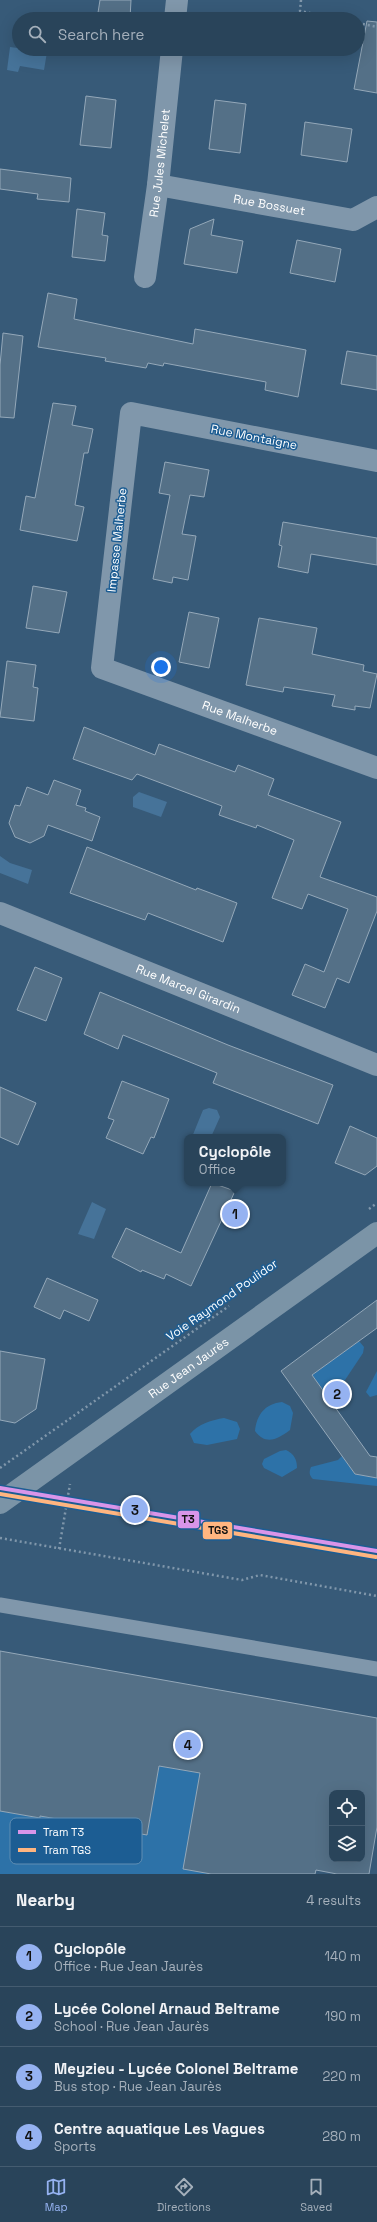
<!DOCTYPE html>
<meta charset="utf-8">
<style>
body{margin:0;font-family:"Space Grotesk",sans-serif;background:#354e63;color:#f1f3f6}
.controls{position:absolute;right:12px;bottom:12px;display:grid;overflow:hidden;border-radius:8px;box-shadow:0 4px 16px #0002}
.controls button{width:36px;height:36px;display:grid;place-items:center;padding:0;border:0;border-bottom:1px solid #455c70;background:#29445a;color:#f1f3f6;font:20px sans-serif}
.you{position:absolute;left:161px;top:667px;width:14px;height:14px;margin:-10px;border:3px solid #fff;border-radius:50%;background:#1a73e8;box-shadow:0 0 0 6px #1a73e833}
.badge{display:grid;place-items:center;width:26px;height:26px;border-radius:50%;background:#95b2f1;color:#111;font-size:13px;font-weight:700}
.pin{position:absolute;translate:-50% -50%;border:2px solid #fff;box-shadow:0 1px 4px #0006}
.popup{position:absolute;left:184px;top:1134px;width:102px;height:52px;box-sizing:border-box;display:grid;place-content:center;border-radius:8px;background:#29445a;filter:drop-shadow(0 1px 3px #0005);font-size:13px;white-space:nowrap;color:#a5b0bb}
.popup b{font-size:15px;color:#f1f3f6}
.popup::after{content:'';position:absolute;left:50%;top:100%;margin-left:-8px;border:8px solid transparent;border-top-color:#29445a}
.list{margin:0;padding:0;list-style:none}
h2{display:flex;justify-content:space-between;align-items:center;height:52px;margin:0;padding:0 16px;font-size:17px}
h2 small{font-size:13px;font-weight:400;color:#a5b0bb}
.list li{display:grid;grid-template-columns:26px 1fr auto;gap:12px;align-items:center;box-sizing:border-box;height:60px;padding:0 16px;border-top:1px solid #455c70}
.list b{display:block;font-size:15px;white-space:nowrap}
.list p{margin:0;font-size:13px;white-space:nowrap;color:#a5b0bb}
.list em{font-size:13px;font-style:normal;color:#a5b0bb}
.icon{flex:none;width:22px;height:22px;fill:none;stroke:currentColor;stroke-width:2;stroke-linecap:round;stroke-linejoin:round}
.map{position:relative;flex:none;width:377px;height:1874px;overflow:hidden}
.search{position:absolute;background:#29445a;box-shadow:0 4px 16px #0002;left:12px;right:12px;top:12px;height:44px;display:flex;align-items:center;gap:10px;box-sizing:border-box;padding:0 14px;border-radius:22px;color:#a5b0bb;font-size:15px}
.sheet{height:292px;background:#29445a}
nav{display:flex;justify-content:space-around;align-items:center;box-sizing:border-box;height:56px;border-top:1px solid #455c70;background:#29445a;font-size:11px;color:#a5b0bb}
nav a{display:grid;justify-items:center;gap:2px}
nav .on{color:#95b2f1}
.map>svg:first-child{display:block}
.green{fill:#2d72a8}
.water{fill:#467399}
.building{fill:#547087;stroke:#94a8b9;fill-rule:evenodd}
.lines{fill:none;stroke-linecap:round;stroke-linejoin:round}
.path{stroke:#8097ab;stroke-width:2.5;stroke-dasharray:2 3;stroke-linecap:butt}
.lane{stroke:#8097ab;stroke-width:15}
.street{stroke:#8097ab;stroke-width:22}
.secondary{stroke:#7b94a7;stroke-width:22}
.tram-1-casing{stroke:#1c5d93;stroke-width:7}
.tram-2-casing{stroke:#1c5d93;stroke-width:7}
.tram-1{stroke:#d995e9;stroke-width:4}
.tram-2{stroke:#ffb580;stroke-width:4}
.labels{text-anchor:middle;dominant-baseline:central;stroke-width:3;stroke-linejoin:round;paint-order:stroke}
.street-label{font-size:12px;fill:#fff;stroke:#1c5d93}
.key{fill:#1c5d93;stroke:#608eb3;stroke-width:1}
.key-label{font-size:11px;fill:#fff}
.line-badge{stroke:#1c5d93;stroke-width:1.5}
.pale-badge-label{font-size:11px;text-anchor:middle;font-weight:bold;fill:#111}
</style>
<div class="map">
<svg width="377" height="1874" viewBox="0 0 377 1874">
<rect width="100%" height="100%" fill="#375a78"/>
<path class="green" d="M359,1341L364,1347L363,1353L343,1383L326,1394L312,1375Z
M377,1371V1395L370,1397L366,1392Z
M282,1402L290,1406L293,1413L290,1430C278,1439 266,1446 255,1431C257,1414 265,1404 282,1402Z
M224,1418L237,1422L240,1429L237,1439L207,1445L194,1443L190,1434C198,1424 212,1420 224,1418Z
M286,1450C294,1454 297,1459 297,1468L282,1477L264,1468L262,1464L264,1459L280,1451Z
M342,1456L355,1474L377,1478V1486L313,1479C309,1475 309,1472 311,1467L338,1460Z
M159,1766L200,1773L211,1874H0V1811L40,1818L41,1816L147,1835Z"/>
<path class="water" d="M10,47L47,52L44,70L20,66L18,72L7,70Z
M139,792L167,802L161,817L133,807V797Z
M0,856L10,863L32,870L28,884L0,873Z
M209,1108L217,1110L220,1117L211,1137H192L203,1110Z
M92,1202L106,1209L94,1239L78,1234Z"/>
<path class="building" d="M100,0H131L130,19H97Z
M367,21L377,22V93L354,89Z
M86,96L116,100L111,148L80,145Z
M215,100L246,104L240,153L209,149Z
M305,122L352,129L347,162L301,155Z
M0,169L71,178L69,202L37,199L38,194L0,189Z
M77,209L105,213L102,235L108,236L105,261L72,257Z
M214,219L211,235L243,241L237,273L184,264L190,229Z
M297,240L341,249L335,282L290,273Z
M48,293L77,299L74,319L193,344L195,329L306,350L298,397L265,390L266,382L164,363L163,366L148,363L146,368L105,361L106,358L38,347Z
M3,333L23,336L14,418L0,417V365Z
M347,351L377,356V390L341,384Z
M53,403L76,406L72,425L93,429L88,453H84L75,505L84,507L77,541L20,530L26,496L35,498Z
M165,462L209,470L204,497L190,495L182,534L196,536L188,580L173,577L172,583L153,579L170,495L159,493Z
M283,522L377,538V565L311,554L308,573L278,567L282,546L279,545Z
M33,586L67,592L59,633L26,628Z
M189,612L219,618L209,668L179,662Z
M259,618L317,628L312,654L364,665L363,671L377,674L370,708L355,706V710L332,706L335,695L284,687L283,692L246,685Z
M7,661L36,665L33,687L38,688L34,721L0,717Z
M84,727L155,755L159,744L235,772L238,765L274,779L268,795L341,822L320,877L377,897V911L349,983L337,978L325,1008L292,995L305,964L324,972L348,909L308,894L302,909L272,898L294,840L257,825L256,828L219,815L222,806L137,774L132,780L73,759Z
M54,780L81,790L76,805L86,808L85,811L100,817L92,841L48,825L44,836L30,843L15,837L9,823L15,805L20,806L27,787L48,795Z
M87,847L196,890L197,888L237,903L223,942L148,913L145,920L70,893Z
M35,967L62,978L46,1021L17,1010Z
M100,992L228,1045L333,1085L318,1124L213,1083L217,1073L123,1035L118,1049L84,1034Z
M122,1081L169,1099L154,1138L151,1137L143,1154L106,1138L114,1120L108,1118Z
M0,1087L36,1103L18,1145L0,1137Z
M350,1126L377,1138V1166L365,1175L335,1163Z
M212,1183L235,1191L191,1286L166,1274L164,1279L142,1270L141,1272L112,1257L126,1228L181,1253Z
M47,1278L98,1300L89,1321L64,1310L60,1319L34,1307Z
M377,1300V1328L312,1375L370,1456L377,1457V1478L355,1474L281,1371Z
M0,1351L45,1359L36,1409L15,1423L0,1420Z
M0,1651L377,1718V1827L369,1874H337L316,1870L315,1874H211L183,1869L200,1773L159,1766L147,1835L40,1816V1818L0,1811ZM332,1793H362V1859H332Z"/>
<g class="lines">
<path class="path" d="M301,0L300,11L339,19
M358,23L377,27
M369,1209L377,1203
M0,1468L229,1306
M0,1538L242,1580L260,1575L377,1596
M59,1549L70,1484"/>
<path class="lane" d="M0,1605L377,1669"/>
<g class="street">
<path d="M175,19L177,0"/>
<path id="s1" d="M158,185L353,220L377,207"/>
<path id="s2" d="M145,277L158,185L172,49"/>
<path id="s3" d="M377,461L131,413L102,668L377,768"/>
<path id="s4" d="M0,913L377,1065"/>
</g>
<path class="secondary" id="s5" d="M0,1503L377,1233"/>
<g class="tram-1-casing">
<path id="tram-1" d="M0,1488L377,1551"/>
</g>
<g class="tram-2-casing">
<path id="tram-2" d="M0,1494L376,1557"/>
</g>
<use href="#tram-1" class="tram-1"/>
<use href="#tram-2" class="tram-2"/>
</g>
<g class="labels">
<g class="street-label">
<text stroke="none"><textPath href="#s2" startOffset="115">Rue Jules Michelet</textPath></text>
<text stroke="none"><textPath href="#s1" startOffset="113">Rue Bossuet</textPath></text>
<text transform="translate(254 437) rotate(11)">Rue Montaigne</text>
<text transform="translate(117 540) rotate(-84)">Impasse Malherbe</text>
<text stroke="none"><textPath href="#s3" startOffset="654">Rue Malherbe</textPath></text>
<text stroke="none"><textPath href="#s4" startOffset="203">Rue Marcel Girardin</textPath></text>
<text transform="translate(222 1300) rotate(-35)">Voie Raymond Poulidor</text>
<text stroke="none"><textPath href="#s5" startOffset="232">Rue Jean Jaurès</textPath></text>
</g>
</g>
<rect x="10" y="1818" width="132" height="46" rx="6" class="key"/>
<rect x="18" y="1830" width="18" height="4" fill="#d995e9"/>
<rect x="18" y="1848" width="18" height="4" fill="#ffb580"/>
<g class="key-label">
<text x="43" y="1836">Tram T3</text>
<text x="43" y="1854">Tram TGS</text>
</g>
<g class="line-badge">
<rect x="177" y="1510" width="23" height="19" rx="4" fill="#d995e9"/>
<rect x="202" y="1521" width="31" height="19" rx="4" fill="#ffb580"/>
</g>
<g class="pale-badge-label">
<text x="188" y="1523">T3</text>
<text x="218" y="1534">TGS</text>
</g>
</svg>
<div class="controls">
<button><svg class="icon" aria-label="locate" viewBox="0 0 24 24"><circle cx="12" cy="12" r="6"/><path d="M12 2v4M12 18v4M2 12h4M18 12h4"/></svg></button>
<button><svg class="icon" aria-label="layers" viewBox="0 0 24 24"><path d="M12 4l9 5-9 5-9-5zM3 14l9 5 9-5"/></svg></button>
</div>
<div class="you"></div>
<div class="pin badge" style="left:235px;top:1214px">1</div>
<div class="popup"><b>Cyclopôle</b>Office</div>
<div class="pin badge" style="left:337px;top:1394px">2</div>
<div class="pin badge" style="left:135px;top:1510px">3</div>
<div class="pin badge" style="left:188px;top:1745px">4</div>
<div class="search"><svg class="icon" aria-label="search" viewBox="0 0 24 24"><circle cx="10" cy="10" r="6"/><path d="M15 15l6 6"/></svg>Search here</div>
</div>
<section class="sheet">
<h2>Nearby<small>4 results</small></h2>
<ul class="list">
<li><span class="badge">1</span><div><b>Cyclopôle</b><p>Office · Rue Jean Jaurès</p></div><em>140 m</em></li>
<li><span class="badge">2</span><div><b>Lycée Colonel Arnaud Beltrame</b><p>School · Rue Jean Jaurès</p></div><em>190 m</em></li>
<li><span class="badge">3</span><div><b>Meyzieu - Lycée Colonel Beltrame</b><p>Bus stop · Rue Jean Jaurès</p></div><em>220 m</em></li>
<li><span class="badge">4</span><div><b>Centre aquatique Les Vagues</b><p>Sports</p></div><em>280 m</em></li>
</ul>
</section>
<nav>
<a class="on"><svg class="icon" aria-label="map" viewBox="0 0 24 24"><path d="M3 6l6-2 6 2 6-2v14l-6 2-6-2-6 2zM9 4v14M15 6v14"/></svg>Map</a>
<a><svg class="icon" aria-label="directions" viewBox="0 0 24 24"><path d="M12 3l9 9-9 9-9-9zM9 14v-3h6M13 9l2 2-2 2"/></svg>Directions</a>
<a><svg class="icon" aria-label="saved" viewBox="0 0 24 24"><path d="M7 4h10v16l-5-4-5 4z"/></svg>Saved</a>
</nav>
